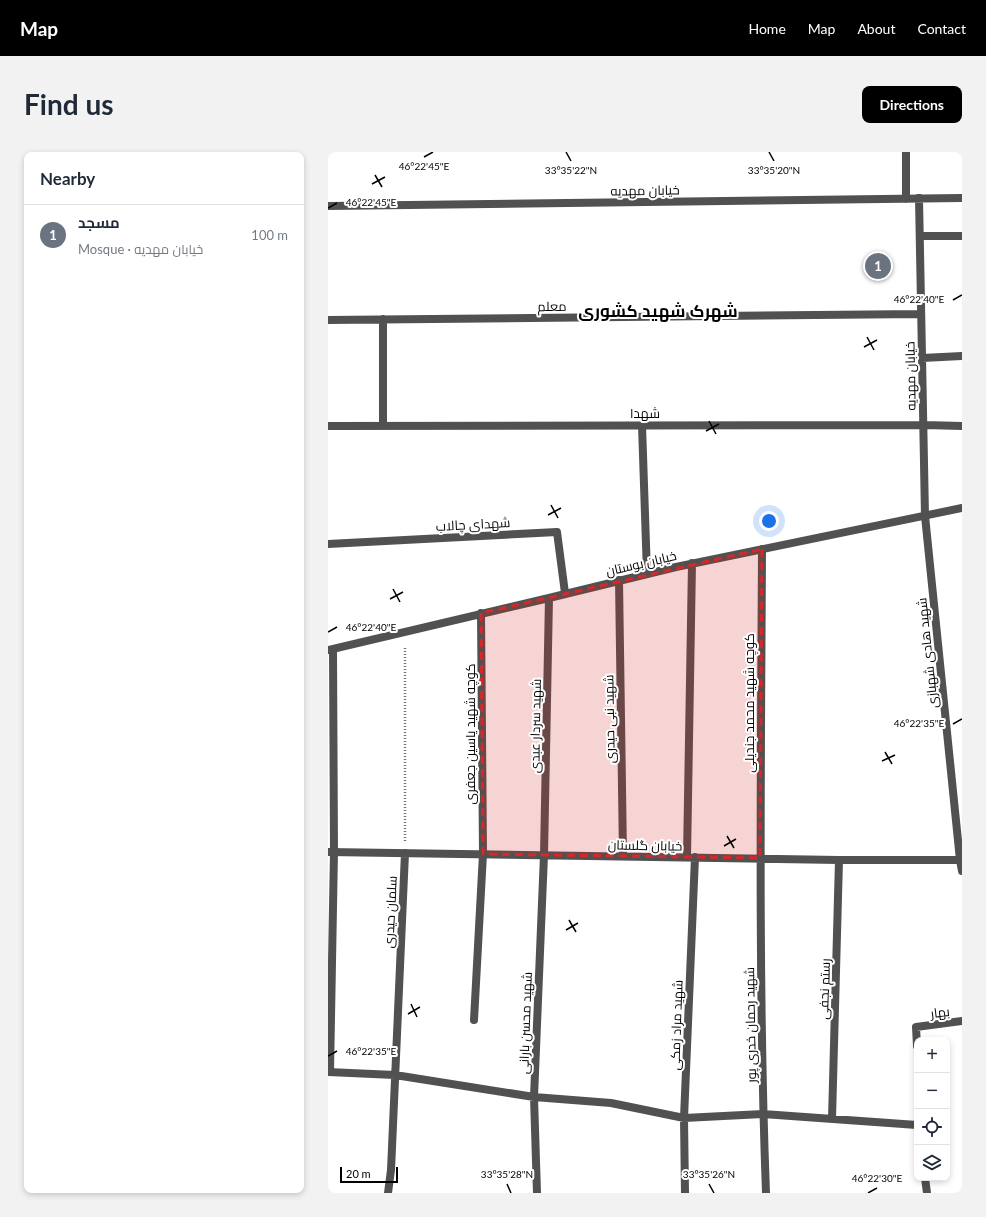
<!DOCTYPE html>
<meta charset="utf-8">
<style>
body{margin:0;font-family:Lato,Cairo,sans-serif;background:#f2f2f3;color:#1f2937}
.controls{position:absolute;right:12px;bottom:12px;display:grid;overflow:hidden;border-radius:8px;box-shadow:0 2px 6px #0003}
.controls button{width:36px;height:36px;display:grid;place-items:center;padding:0;border:0;border-bottom:1px solid #e0e1e3;background:#fff;color:#1f2937;font:20px sans-serif}
.scale{position:absolute;left:12px;bottom:10px;width:58px;box-sizing:border-box;padding-left:4px;border:2px solid #000;border-top:0;font-size:11px;line-height:14px;white-space:nowrap;color:#000;-webkit-text-stroke:3px #fff;paint-order:stroke}
.you{position:absolute;left:441px;top:369px;width:14px;height:14px;margin:-10px;border:3px solid #fff;border-radius:50%;background:#1a73e8;box-shadow:0 0 0 6px #1a73e833}
.badge{display:grid;place-items:center;width:26px;height:26px;border-radius:50%;background:#000;color:#fff;font-size:13px;font-weight:700}
.pin{position:absolute;translate:-50% -50%;border:2px solid #fff;box-shadow:0 1px 4px #0006}
.list{margin:0;padding:0;list-style:none}
h2{display:flex;justify-content:space-between;align-items:center;height:52px;margin:0;padding:0 16px;font-size:17px}
h2 small{font-size:13px;font-weight:400;color:#747a83}
.list li{display:grid;grid-template-columns:26px 1fr auto;gap:12px;align-items:center;box-sizing:border-box;height:60px;padding:0 16px;border-top:1px solid #e0e1e3}
.list b{display:block;font-size:15px;white-space:nowrap}
.list p{margin:0;font-size:13px;white-space:nowrap;color:#747a83}
.list em{font-size:13px;font-style:normal;color:#747a83}
.icon{flex:none;width:22px;height:22px;fill:none;stroke:currentColor;stroke-width:2;stroke-linecap:round;stroke-linejoin:round}
.map{position:relative;flex:none;width:634px;height:1041px;overflow:hidden;border-radius:8px}
header{display:flex;align-items:center;gap:24px;box-sizing:border-box;height:56px;padding:0 20px;background:#000;color:#fff}
header strong{font-size:19px}
nav{display:flex;gap:22px;margin-inline-start:auto;font-size:14px}
.intro{display:flex;align-items:center;justify-content:space-between;box-sizing:border-box;height:96px;padding:0 24px}
h1{margin:0;font-size:28px}
.button{padding:10px 18px;border-radius:8px;background:#000;color:#fff;font-size:14px;font-weight:700}
main{display:flex;gap:24px;padding:0 24px}
aside{flex:1;background:#fff;border-radius:8px;box-shadow:0 2px 6px #0003}
.map>svg:first-child{display:block}
.lines{fill:none;stroke-linecap:round;stroke-linejoin:round}
.path{stroke:#737373;stroke-width:2.5;stroke-dasharray:1 2;stroke-linecap:butt}
.lane{stroke:#515151;stroke-width:8}
.street{stroke:#515151;stroke-width:8}
.marked{fill:#d62828;fill-opacity:0.2;stroke:#d62828;stroke-width:3;stroke-dasharray:8 5;stroke-linejoin:round}
.ticks{fill:none;stroke:#000;stroke-width:1.5}
.labels{text-anchor:middle;dominant-baseline:central;stroke-width:4;stroke-linejoin:round;paint-order:stroke}
.street-label{font-size:13px;fill:#000;stroke:#fff}
.district-label{font-size:17px;font-weight:bold;fill:#000;stroke:#fff}
.ticks-label{font-size:10px;text-anchor:middle;fill:#000;stroke:#fff;stroke-width:4;stroke-linejoin:round;paint-order:stroke}
</style>
<header>
<strong>Map</strong>
<nav><a>Home</a><a>Map</a><a>About</a><a>Contact</a></nav>
</header>
<div class="intro"><h1>Find us</h1><a class="button">Directions</a></div>
<main>
<aside>
<h2>Nearby<small></small></h2>
<ul class="list">
<li><span class="badge" style="background:#6b7280">1</span><div><b>مسجد</b><p>Mosque · خیابان مهدیه</p></div><em>100 m</em></li>
</ul>
</aside>
<div class="map">
<svg width="634" height="1041" viewBox="0 0 634 1041">
<rect width="100%" height="100%" fill="#fff"/>
<g class="lines">
<path class="path" d="M77,689V494"/>
<path class="lane" d="M146,868L155,702
M2,920L6,700"/>
<path class="street" d="M591,46L597,364L632,708L634,719
M578,47V0
M0,54L634,46
M592,84H634
M55,167V274
M0,168L593,162
M594,206L634,204
M314,273L319,422
M0,274L596,273L634,274
M0,392L229,380L237,441
M434,397C433,612 430,826 438,1041
M291,428L295,704
M153,461L155,702
M5,497L6,700
M0,498L221,446L348,415L634,356
M0,700L511,708H634
M359,705L364,411
M589,894L588,875L634,869
M0,920L67,923L206,945L283,951L356,966L435,962L589,973
M504,967L511,708
M597,1026L599,1041
M60,1041L63,1018L77,701
M209,1041L206,945L216,703L221,446
M357,1041L356,966L367,705"/>
</g>
<path class="marked" d="M434,397L432,706L155,702L153,461Z"/>
<path class="ticks" d="M238,0L243,9M441,0L446,9M96,5L105,0M47,23L54,35M44,32L57,25M0,56L9,51M625,148L634,143M539,185L546,198M536,195L549,188M381,269L388,282M378,279L391,272M223,353L230,366M220,363L233,356M65,437L72,450M62,447L75,440M0,480L9,475M625,572L634,567M557,600L564,612M554,609L567,603M399,684L406,696M396,694L408,687M241,768L248,780M238,778L250,771M83,852L89,865M80,862L92,855M0,904L9,899M179,1032L183,1041M381,1032L386,1041M540,1041L549,1036"/>
<g class="labels">
<g class="street-label">
<text transform="translate(317 38) rotate(-1)">خیابان مهدیه</text>
<text transform="translate(224 154) rotate(-1)">معلم</text>
<text transform="translate(582 224) rotate(-91)">خیابان مهدیه</text>
<text x="317" y="261">شهدا</text>
<text transform="translate(145 372) rotate(-3)">شهدای چالاب</text>
<text transform="translate(313 411) rotate(-13)">خیابان بوستان</text>
<text transform="translate(599 501) rotate(-96)">شهید هادی شهبازی</text>
<text transform="translate(421 551) rotate(-90)">کوچه شهید محمد جندیلی</text>
<text transform="translate(281 567) rotate(-91)">شهید نبی حیدری</text>
<text transform="translate(207 574) rotate(-89)">شهید سردار عبدی</text>
<text transform="translate(142 582) rotate(-90)">کوچه شهید یاسین جعفری</text>
<text transform="translate(317 693) rotate(1)">خیابان گلستان</text>
<text transform="translate(62 760) rotate(-87)">سلمان حیدری</text>
<text transform="translate(496 837) rotate(-88)">رستم نجفی</text>
<text transform="translate(612 860) rotate(-7)">بهار</text>
<text transform="translate(197 871) rotate(-88)">شهید محسن بارانی</text>
<text transform="translate(348 873) rotate(-88)">شهید مراد زمکی</text>
<text transform="translate(422 873) rotate(-91)">شهید رحمان خدری پور</text>
</g>
<g class="district-label">
<text x="330" y="158">شهرک شهید کشوری</text>
</g>
</g>
<g class="ticks-label">
<text x="96" y="18">46°22'45"E</text>
<text x="243" y="22">33°35'22"N</text>
<text x="446" y="22">33°35'20"N</text>
<text x="43" y="54">46°22'45"E</text>
<text x="591" y="151">46°22'40"E</text>
<text x="43" y="479">46°22'40"E</text>
<text x="591" y="575">46°22'35"E</text>
<text x="43" y="903">46°22'35"E</text>
<text x="179" y="1026">33°35'28"N</text>
<text x="381" y="1026">33°35'26"N</text>
<text x="549" y="1030">46°22'30"E</text>
</g>
</svg>
<div class="controls">
<button>+</button>
<button>−</button>
<button><svg class="icon" aria-label="locate" viewBox="0 0 24 24"><circle cx="12" cy="12" r="6"/><path d="M12 2v4M12 18v4M2 12h4M18 12h4"/></svg></button>
<button><svg class="icon" aria-label="layers" viewBox="0 0 24 24"><path d="M12 4l9 5-9 5-9-5zM3 14l9 5 9-5"/></svg></button>
</div>
<div class="scale">20 m</div>
<div class="you"></div>
<div class="pin badge" style="left:550px;top:114px;background:#6b7280">1</div>
</div>
</main>
